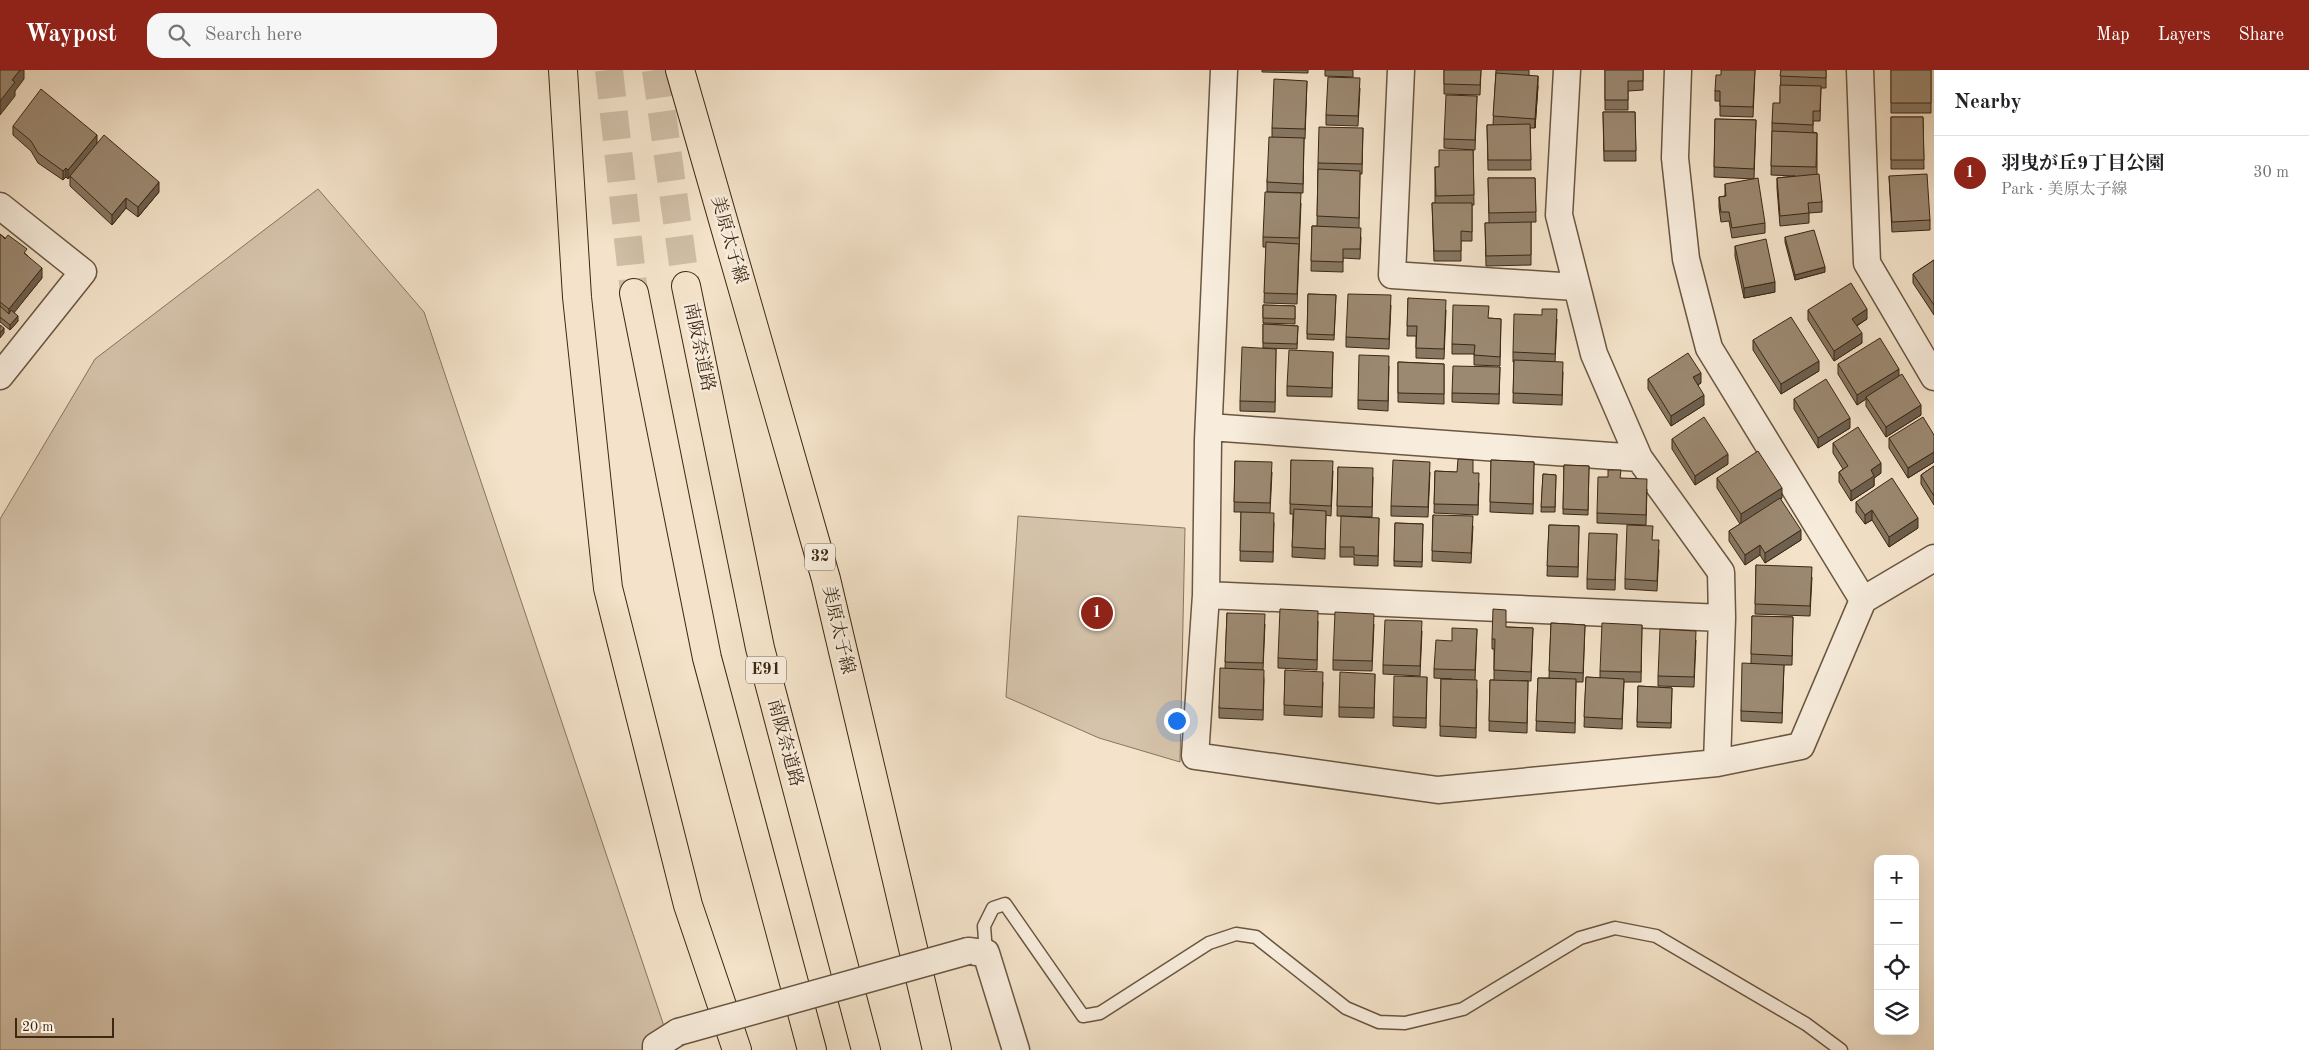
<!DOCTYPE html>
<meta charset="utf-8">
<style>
body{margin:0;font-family:"Old Standard TT","Noto Serif JP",serif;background:#f6f6f6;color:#202124}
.controls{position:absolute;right:15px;bottom:15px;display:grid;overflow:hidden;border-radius:10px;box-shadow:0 5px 20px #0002}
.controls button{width:45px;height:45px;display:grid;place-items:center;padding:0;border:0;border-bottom:1px solid #e0e0e0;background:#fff;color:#202124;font:25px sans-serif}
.scale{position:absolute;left:15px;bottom:12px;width:99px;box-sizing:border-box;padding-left:5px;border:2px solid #3c2713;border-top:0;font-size:14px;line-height:18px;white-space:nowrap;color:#3c2713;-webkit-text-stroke:4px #f8eddd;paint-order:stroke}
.you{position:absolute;left:1176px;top:650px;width:18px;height:18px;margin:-12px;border:4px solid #fff;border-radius:50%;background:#1a73e8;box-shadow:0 0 0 8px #1a73e833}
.badge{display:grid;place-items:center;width:32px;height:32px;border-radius:50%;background:#8f2418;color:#fff;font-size:16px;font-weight:700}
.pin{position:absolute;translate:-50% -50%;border:2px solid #fff;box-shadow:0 1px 5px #0006}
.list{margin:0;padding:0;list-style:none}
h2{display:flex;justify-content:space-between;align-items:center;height:65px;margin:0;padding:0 20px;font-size:21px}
h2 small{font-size:16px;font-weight:400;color:#757577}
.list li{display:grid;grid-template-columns:32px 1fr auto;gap:15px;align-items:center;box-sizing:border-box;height:75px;padding:0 20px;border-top:1px solid #e0e0e0}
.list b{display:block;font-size:19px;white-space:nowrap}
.list p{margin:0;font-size:16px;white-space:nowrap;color:#757577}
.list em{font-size:16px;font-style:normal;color:#757577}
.icon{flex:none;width:28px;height:28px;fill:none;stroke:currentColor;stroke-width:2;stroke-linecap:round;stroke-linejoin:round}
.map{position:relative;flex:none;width:1934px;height:980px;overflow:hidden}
header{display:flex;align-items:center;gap:30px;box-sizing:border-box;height:70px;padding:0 25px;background:#8f2418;color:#fff}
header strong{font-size:24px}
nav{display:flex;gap:28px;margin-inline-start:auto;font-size:18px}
.search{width:350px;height:45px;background:#f6f6f6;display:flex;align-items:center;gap:12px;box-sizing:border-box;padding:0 18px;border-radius:15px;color:#757577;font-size:19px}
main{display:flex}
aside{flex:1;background:#fff}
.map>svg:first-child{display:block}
.green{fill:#d5c3ab;stroke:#88755f}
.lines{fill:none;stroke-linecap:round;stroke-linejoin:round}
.highway-tunnel{stroke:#cfbda5;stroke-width:28;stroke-dasharray:28 14;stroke-linecap:butt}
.lane-casing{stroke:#6a5641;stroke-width:15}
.street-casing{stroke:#6a5641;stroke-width:29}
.primary-casing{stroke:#3c2713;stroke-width:30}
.highway-casing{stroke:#3c2713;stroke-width:30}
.lane{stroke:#f8eddd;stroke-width:12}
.street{stroke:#f8eddd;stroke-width:26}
.primary{stroke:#f4e3ca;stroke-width:28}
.highway{stroke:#f4e3ca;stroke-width:28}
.street-bridge-casing{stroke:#6a5641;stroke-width:29;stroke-linecap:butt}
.street-bridge{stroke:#f8eddd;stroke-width:26}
.wall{fill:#867662;stroke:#3c2713}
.shaded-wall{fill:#6d6050;stroke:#3c2713}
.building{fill:#9c8972;stroke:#3c2713}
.labels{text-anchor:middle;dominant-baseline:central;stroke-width:5;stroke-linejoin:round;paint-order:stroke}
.shield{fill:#f8eddd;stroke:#746250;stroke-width:1}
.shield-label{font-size:16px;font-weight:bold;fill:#3c2713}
.street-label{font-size:18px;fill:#3c2713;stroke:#f8eddd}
</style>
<header>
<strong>Waypost</strong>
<div class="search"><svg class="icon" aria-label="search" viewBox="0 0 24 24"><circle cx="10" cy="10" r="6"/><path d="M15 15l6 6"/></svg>Search here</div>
<nav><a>Map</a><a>Layers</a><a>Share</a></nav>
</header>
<main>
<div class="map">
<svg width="1934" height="980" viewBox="0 0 1934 980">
<rect width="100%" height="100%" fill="#f4e3ca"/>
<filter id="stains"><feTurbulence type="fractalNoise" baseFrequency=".004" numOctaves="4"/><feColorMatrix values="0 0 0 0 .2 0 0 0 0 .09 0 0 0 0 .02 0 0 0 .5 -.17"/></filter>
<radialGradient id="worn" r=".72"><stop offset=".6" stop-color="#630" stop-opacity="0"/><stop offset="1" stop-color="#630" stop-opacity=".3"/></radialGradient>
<path class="green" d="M318,119L424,242L672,980H0V449L95,289Z
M1018,446L1185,458L1180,692L1099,668L1006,627Z"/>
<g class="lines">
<path class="highway-tunnel" d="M609,0L634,223
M656,0L686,216"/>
<g class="lane-casing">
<path id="lane" d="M986,883L984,856L993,838L1005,834L1083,946L1100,943L1209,873L1236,864L1256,867L1346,938L1379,952L1405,953L1463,939L1580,868L1615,858L1656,866L1806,954L1841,980"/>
</g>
<g class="street-casing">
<path id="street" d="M1224,0L1208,370L1206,525L1195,686L1438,720L1717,693L1801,676L1863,530L1934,488
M1401,0L1392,205L1576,217
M1567,0L1559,145L1594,284L1639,388L1721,502L1722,548L1717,693
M1678,0L1675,88L1686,189L1709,278L1863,530
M1860,0L1867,193L1934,307
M0,136L83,202L0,306
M1209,357L1639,388
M1206,525L1722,548
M968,881L986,883L1016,980
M656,980V976L678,962"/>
</g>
<g class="primary-casing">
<path id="primary" d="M563,0L577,227L608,518L688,835L737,980
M680,0L826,509L937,980"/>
</g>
<g class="highway-casing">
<path id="highway" d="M686,216L760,578L866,980
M634,223L707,588L812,980"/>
</g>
<use href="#lane" class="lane"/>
<use href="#street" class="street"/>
<use href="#primary" class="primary"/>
<use href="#highway" class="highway"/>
<g class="street-bridge-casing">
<path id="street-bridge" d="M678,962L968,881"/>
</g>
<use href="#street-bridge" class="street-bridge"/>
</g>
<path class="wall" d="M1262,0H1308V3L1262,2Z
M1325,0H1353V7L1325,6Z
M1444,0H1481L1480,25L1444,24Z
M1496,0H1529V6L1538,16L1535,58H1530L1531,100H1488L1487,55H1493Z
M1605,0H1643V20L1628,21V40H1605Z
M1755,0L1753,47L1720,46V31H1715V21L1721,5Z
M1781,0H1826V18H1821L1820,51H1813V62L1817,63V104L1822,132V142L1809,143V153L1780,156L1777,118V108L1795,106L1771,105L1772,63V53L1780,33Z
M1891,0H1931V43H1891Z
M1307,11L1305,69H1304L1303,123L1267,122V112L1272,67V58Z
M1360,18L1358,56L1326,55V45Z
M1477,26L1475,80L1444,78V69Z
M1603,42H1635L1636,91H1604Z
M1891,47H1923L1924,99H1891Z
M1715,49L1756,50L1754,109L1714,107Z
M13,56L97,74L159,122L138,147L126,138L112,155L70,116V107L68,109L66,107L63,110L38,93L31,81L13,65Z
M1363,58L1362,104H1360L1359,158L1361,168L1360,189L1343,188V202L1311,201L1312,156H1317L1318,93Z
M1473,80L1474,135H1472V171H1461V191H1434L1432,133H1435V97H1439Z
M1889,106L1930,150V160L1892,162Z
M1488,108H1535L1536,152H1531V195L1486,196L1485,153H1489Z
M1725,114L1765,153V163L1732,168L1729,151L1721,152L1719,137V127L1725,126Z
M1301,133L1297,234L1264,233L1266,177H1263V167Z
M0,164L27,185L42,208L14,242L18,251L10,260L0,252Z
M1785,167L1825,202L1795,210L1785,172Z
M1735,176L1775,222L1744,228L1735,186Z
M1934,190V245L1913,213V204Z
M1308,224L1336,225L1334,270L1307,269Z
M1408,228L1446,240L1444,289L1416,288V266H1407Z
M1263,235L1295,236V254L1263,253Z
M1391,235L1389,279L1346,277V267Z
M1808,240L1867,249L1857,256L1862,273L1834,291L1808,250Z
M1488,248L1501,249L1500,296L1474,295V284H1452V274Z
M1557,249L1555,292L1563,302L1562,335L1513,333L1514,292H1513V282Z
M1263,254L1298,256L1297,279L1263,278Z
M1753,270L1819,301L1781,324L1753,280Z
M1276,279L1275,342L1240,341V331Z
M1333,282L1332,327L1287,326V316Z
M1398,292L1444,294V334L1398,332Z
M1838,294L1899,306L1921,345L1886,367L1866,336V329L1857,335L1838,304Z
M1389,296L1388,341L1358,339V330Z
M1500,297L1499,334L1452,332V323Z
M1648,309L1701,313L1698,315L1704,335L1671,356L1648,319Z
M1794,329L1850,358L1818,378L1794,339Z
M1934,365V392L1908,408L1889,378V368Z
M1672,369L1728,394L1695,415L1672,379Z
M1833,373L1881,403L1874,408V416L1851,431L1839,412V402L1843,399L1833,383Z
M1291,390L1333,401L1331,446L1326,445L1325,489L1292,487L1293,444H1290Z
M1491,390L1534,392L1533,444L1490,442Z
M1235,391L1272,402L1270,443L1274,453L1273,492L1240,491L1241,442H1234Z
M1564,395L1589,396L1588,445L1563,444Z
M1934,396V435L1921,414V405Z
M1338,397L1373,407L1372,447L1337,446Z
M1435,401L1473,403L1479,413L1478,445L1434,443Z
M1430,402L1428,447L1391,446V436Z
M1543,404L1556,405L1555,442H1541Z
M1621,408L1647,419L1646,455L1597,453V443Z
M1717,408L1782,428H1780L1801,470L1765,493L1760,485L1745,495L1729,471V461L1740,454L1717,418Z
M1856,432L1918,458L1889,477L1872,450L1865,454L1856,442Z
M1433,445L1473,456L1471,493L1432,491Z
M1379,448L1378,496L1354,495V487H1340V477Z
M1395,453L1423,454L1422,497L1394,496Z
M1549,455L1579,456L1578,507L1547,506Z
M1617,464L1615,520L1587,519V509Z
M1653,470L1659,480L1657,521L1625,519V509Z
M1756,495L1812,507L1810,546L1755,544Z
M1227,543L1265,554L1263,600L1264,610L1263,650L1219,648V638L1225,599Z
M1752,546L1793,547L1792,595H1784L1782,653L1741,651V641L1751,593Z
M1318,551L1317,600L1278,598V588Z
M1551,553L1585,555L1583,612H1576L1575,663L1536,661L1538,608H1549Z
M1374,554L1372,601L1333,600V590Z
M1642,555L1641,612H1624L1622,659L1584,657L1586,607L1600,608V601Z
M1506,557L1533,558L1531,611H1519H1528L1527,663L1489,661L1490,610H1494V579H1492V569Z
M1477,559L1475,610L1477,620L1476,668L1440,666L1441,609H1452L1434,608V599L1452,571Z
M1422,561L1420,606L1383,604V595Z
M1696,570L1694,617L1658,616V606Z
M1285,600L1323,612L1322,647L1284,645Z
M1375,604L1374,648L1339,647V637Z
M1427,607L1426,658L1393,656V647Z
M1638,616L1672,618L1671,658L1637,657Z"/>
<path class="shaded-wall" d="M20,0H24V9L15,21V26L0,45V31L12,10Z
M1538,6V16L1535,58V49Z
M97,65V75L68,109V100Z
M66,98V107L63,110V101Z
M159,112V122L138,147V137Z
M126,128V138L112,155V145Z
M1825,197V202L1795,210V205Z
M42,198V208L9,249V239Z
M1775,212V222L1744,228V218Z
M1867,239V249L1852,258V249Z
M18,246V251L10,260V255Z
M4,258V263L0,268V263Z
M1862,263V273L1834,291V281Z
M1819,291V301L1781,324V314Z
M1899,299V309L1866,327V329L1857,335V325Z
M1701,303V313L1693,317V307Z
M1704,325V335L1671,356V346Z
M1921,335V345L1886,367V357Z
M1850,348V358L1818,378V368Z
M1934,382V392L1908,408V398Z
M1728,384V394L1695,415V406Z
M1881,393V403L1874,408V416L1851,431V421L1871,400Z
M1782,418V428L1741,454V444Z
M1872,440V450L1865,454V445Z
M1918,448V458L1889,477V467Z
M1801,460V470L1765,493V483Z
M1760,475V485L1745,495V485Z"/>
<path class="building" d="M0,0H20L12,10L15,12L0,31Z
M1444,0H1481L1480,15L1444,14Z
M1605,0H1643V11H1628V30H1605Z
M1721,0H1755L1753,37L1720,36V21H1715L1716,5H1721Z
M1781,0H1826V8L1780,6Z
M1891,0H1931V33H1891Z
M1496,3L1538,6L1535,49L1493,46Z
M1328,7L1360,8L1358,46L1326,45Z
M1274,9L1307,11L1305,59L1272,58Z
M1780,15L1821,16L1820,41H1813V55L1772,53L1773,33H1780Z
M41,19L97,65L68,100L66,98L63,101L38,83L31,71L13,56Z
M1446,25L1477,26L1475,70L1444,69Z
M1603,42H1635L1636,81H1604Z
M1891,47H1923L1924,90H1891Z
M1715,49L1756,50L1754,99L1714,97Z
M1530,54L1531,90H1488L1487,55Z
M1319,57L1363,58L1362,94L1318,93Z
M1772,61L1817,63L1816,97L1771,96Z
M104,65L159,112L138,137L126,128L112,145L70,106Z
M1269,67L1304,68L1303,114L1267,112Z
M1439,80H1473L1474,125L1436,126L1435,97H1439Z
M1318,99L1360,101L1359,148L1317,146Z
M1819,104L1822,132L1808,133L1809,143L1780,146L1777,108Z
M1927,104L1930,150L1892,152L1889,106Z
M1488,108H1535L1536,142L1489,143Z
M1758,108L1765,153L1732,158L1729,142H1721L1719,127L1726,126L1725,114Z
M1265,122L1301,123L1299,168L1263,167Z
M1432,133H1472V162L1461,161V181H1434Z
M1531,152V185L1486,186L1485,153Z
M1312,156L1361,158L1360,179H1343V192L1311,191Z
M1814,160L1825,197L1795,205L1785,167Z
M0,164L5,169L8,165L27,179L24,183L42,198L9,239L0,232Z
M1766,169L1775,212L1744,218L1735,176Z
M1266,172L1299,174L1297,224L1264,223Z
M1934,190V235L1913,204Z
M1851,213L1867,239L1852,249L1862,263L1834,281L1808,240Z
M1308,224L1336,225L1334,265L1307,264Z
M1348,224L1391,225L1389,269L1346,267Z
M1408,228L1446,230L1444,279L1416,278L1417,256H1407Z
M1263,235L1295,236V249L1263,248Z
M1453,235L1489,236L1488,248L1501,249L1500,287L1474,285L1475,275L1452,274Z
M0,236L9,244L11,240L18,246L10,255L0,247Z
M1542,239H1557L1555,284L1513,282L1514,244L1542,245Z
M1791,247L1819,291L1781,314L1753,270Z
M1263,254L1298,256L1297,274L1263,273Z
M0,255L4,258L0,263Z
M1880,268L1899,299L1857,325L1838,294Z
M1242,277L1276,279L1275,332L1240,331Z
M1289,280L1333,282L1332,318L1287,316Z
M1688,283L1701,303L1693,307L1704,325L1671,346L1648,309Z
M1359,285L1389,286L1388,331L1358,330Z
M1514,290L1563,292L1562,325L1513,323Z
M1398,292L1444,294V324L1398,323Z
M1453,296L1500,297L1499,324L1452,323Z
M1902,304L1921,335L1886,357L1866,327Z
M1826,309L1850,348L1818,368L1794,329Z
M1704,347L1728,384L1695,406L1672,369Z
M1923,347L1934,365V382L1908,398L1889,368Z
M1858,357L1881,393L1871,400L1874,406L1851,421L1839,402L1848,396L1833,373Z
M1758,381L1782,418L1741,444L1717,408Z
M1458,389L1473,390V403H1479L1478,435L1434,434L1435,401L1457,402Z
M1291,390L1333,391L1331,436L1290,434Z
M1393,390L1430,392L1428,437L1391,436Z
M1491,390L1534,392L1533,434L1490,432Z
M1235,391L1272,392L1270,433L1234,432Z
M1564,395L1589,396L1588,440L1563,439Z
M1934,396V426L1921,405Z
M1338,397L1373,398L1372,437L1337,436Z
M1608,400H1621L1620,408L1647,409L1646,445L1597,443L1598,407H1608Z
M1543,404L1556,405L1555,437H1541Z
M1892,408L1918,448L1889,467L1872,440L1865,445L1856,432Z
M1780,428L1801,460L1765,483L1760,475L1745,485L1729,461Z
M1294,439L1326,441L1325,479L1292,477Z
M1241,442L1274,443L1273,482L1240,481Z
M1433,445L1473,446L1471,483L1432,481Z
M1341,446L1379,448L1378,486L1354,485V477H1340Z
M1395,453L1423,454L1422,492L1394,491Z
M1549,455L1579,456L1578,497L1547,496Z
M1627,455L1653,456L1652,470H1659L1657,511L1625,509Z
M1589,463L1617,464L1615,510L1587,509Z
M1756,495L1812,497L1810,536L1755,534Z
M1280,539L1318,541L1317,590L1278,588Z
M1493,539L1506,540V557L1533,558L1531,602L1494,600L1495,569H1492Z
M1335,542L1374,544L1372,591L1333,590Z
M1227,543L1265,544L1263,593L1225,592Z
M1752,546L1793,547L1792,586L1751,584Z
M1385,550L1422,551L1420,596L1383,595Z
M1551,553L1585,555L1583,603L1549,601Z
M1602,553L1642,555L1641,602L1600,601Z
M1452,558L1477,559L1475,600L1434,599L1436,570L1452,571Z
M1660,559L1696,561L1694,607L1658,606Z
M1742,593L1784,595L1782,643L1741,641Z
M1220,598L1264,600L1263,640L1219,638Z
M1285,600L1323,602L1322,637L1284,635Z
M1340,602L1375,604L1374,638L1339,637Z
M1394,606L1427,607L1426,648L1393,647Z
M1586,607L1624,609L1622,649L1584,647Z
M1538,608L1576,609L1575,653L1536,651Z
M1441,609L1477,610L1476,658L1440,656Z
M1490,610L1528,611L1527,653L1489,651Z
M1638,616L1672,618L1671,653L1637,652Z"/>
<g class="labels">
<g class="shield">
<rect x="805" y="473.5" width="30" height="27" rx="4"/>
<rect x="746" y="586.5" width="40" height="27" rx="4"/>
</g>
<g class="shield-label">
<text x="820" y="487">32</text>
<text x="766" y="600">E91</text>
</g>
<g class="street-label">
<text transform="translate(729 170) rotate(74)">美原太子線</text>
<text transform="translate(699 277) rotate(78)">南阪奈道路</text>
<text transform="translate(838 560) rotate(77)">美原太子線</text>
<text transform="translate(785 673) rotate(75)">南阪奈道路</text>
</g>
</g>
<rect width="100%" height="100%" filter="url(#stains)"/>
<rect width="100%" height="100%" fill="url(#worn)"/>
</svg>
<div class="controls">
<button>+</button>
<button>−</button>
<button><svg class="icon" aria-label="locate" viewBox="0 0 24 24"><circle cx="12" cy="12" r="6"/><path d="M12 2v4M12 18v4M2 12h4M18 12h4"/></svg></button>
<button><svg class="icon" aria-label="layers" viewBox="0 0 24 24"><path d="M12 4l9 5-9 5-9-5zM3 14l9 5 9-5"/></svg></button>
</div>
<div class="scale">20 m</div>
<div class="you"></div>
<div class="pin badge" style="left:1097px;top:543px">1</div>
</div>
<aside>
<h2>Nearby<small></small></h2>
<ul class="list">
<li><span class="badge">1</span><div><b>羽曳が丘9丁目公園</b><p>Park · 美原太子線</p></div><em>30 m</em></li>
</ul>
</aside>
</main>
